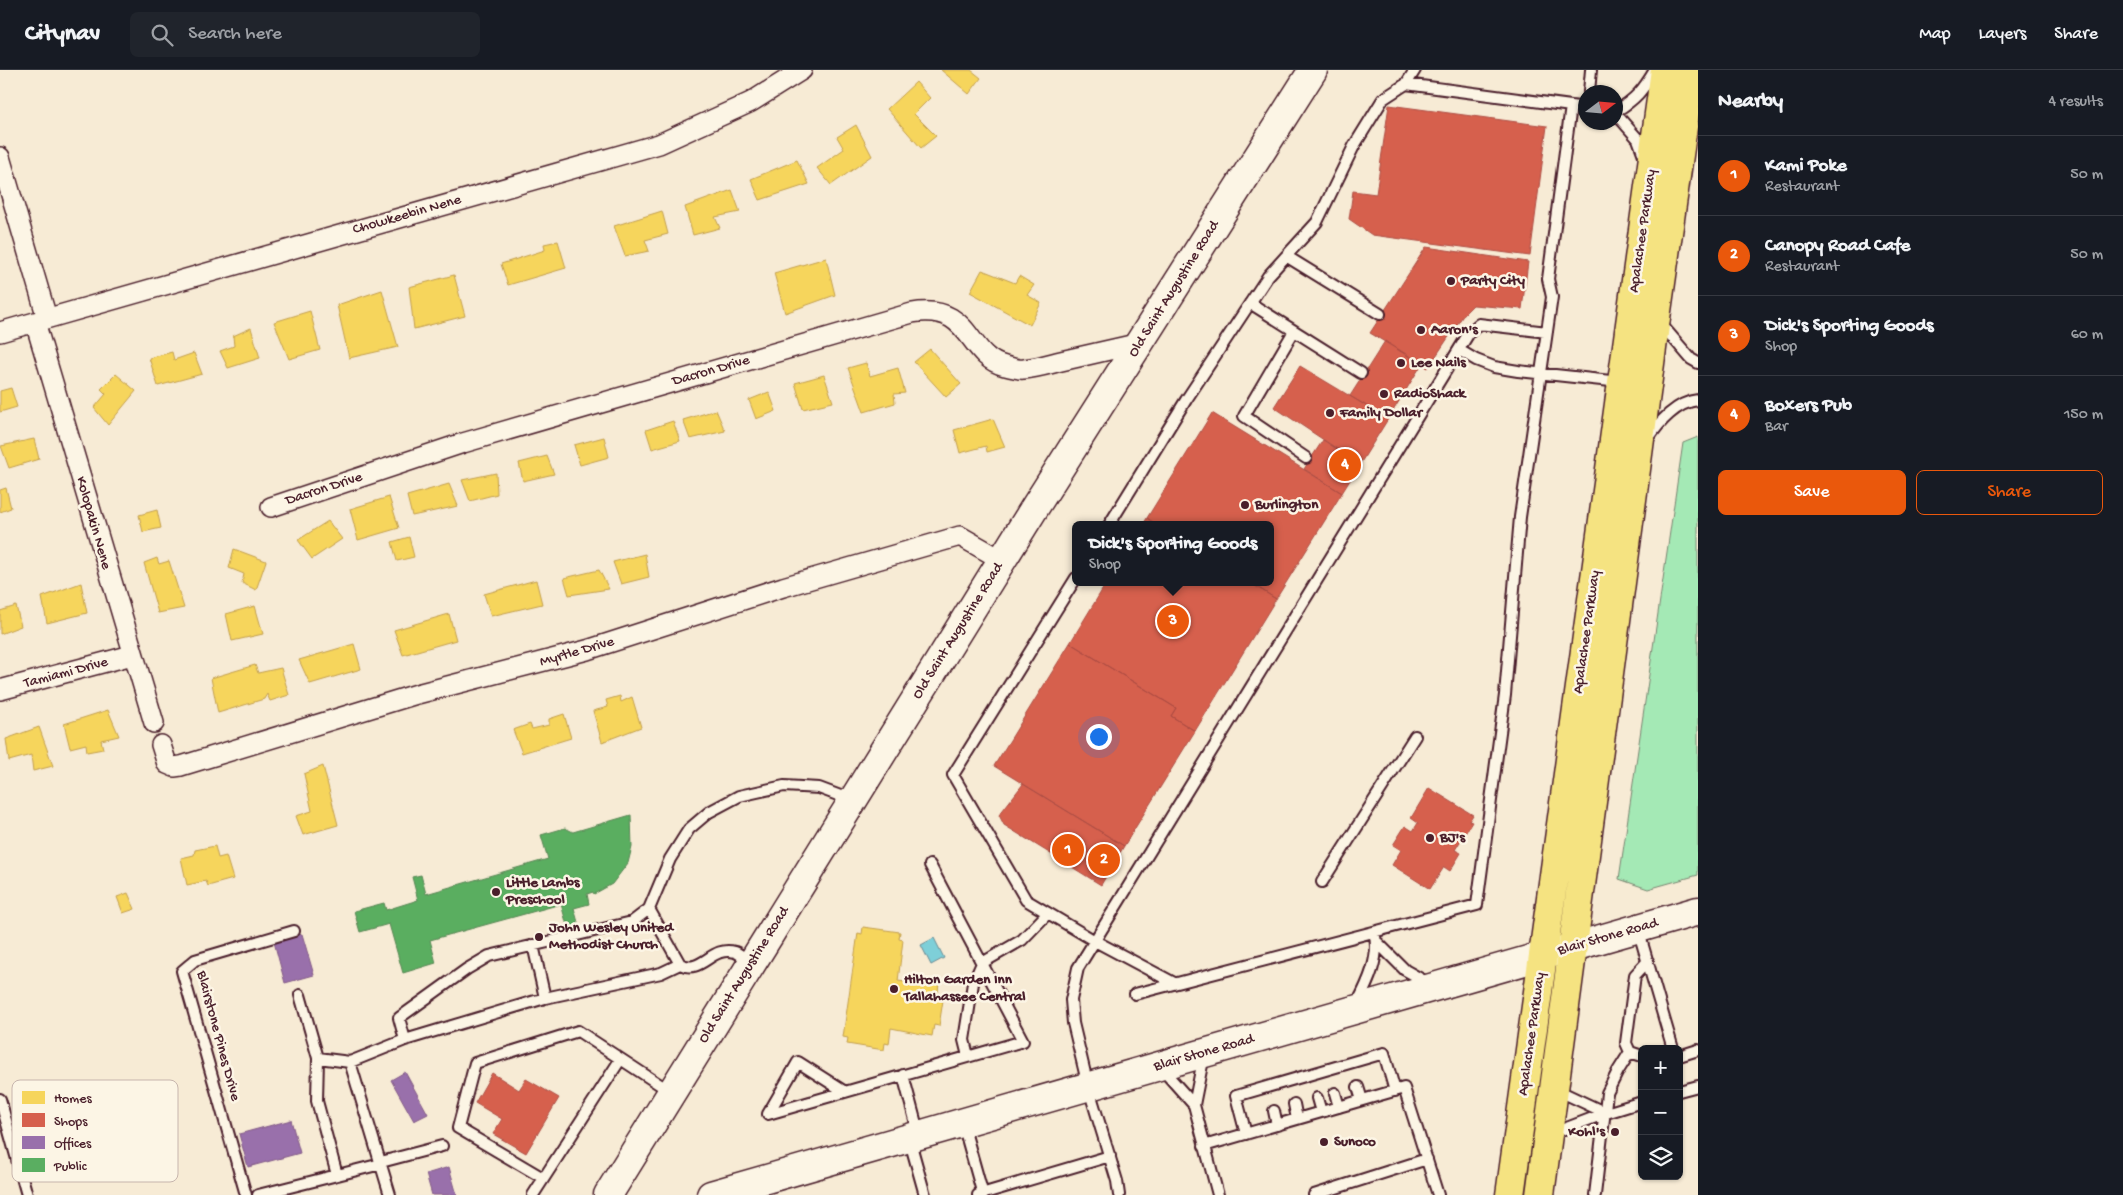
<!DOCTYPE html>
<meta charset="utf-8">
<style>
body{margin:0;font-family:"Gochi Hand",sans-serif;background:#20242c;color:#f1f3f6}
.controls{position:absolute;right:15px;bottom:15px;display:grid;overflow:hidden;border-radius:8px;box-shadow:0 1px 4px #0004}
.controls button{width:45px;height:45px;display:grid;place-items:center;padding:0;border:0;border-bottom:1px solid #363941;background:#171b24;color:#f1f3f6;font:25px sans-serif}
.compass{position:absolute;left:1578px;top:15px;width:45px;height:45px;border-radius:50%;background:#171b24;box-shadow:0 1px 4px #0004;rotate:74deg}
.you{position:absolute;left:1098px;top:666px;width:18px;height:18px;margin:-12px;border:4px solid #fff;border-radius:50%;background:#1a73e8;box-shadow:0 0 0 8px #1a73e833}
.badge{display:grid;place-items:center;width:32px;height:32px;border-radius:50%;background:#ea580c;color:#fff;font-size:16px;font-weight:700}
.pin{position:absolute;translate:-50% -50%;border:2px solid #fff;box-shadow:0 1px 5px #0006}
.popup{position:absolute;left:1072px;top:451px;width:202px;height:65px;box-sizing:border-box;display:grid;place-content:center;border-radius:8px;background:#171b24;filter:drop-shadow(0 1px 4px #0005);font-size:16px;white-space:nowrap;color:#9ea1a6}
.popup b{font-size:19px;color:#f1f3f6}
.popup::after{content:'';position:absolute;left:50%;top:100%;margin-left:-10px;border:10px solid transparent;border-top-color:#171b24}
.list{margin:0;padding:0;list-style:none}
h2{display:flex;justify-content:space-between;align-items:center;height:65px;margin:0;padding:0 20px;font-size:21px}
h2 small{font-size:16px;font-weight:400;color:#9ea1a6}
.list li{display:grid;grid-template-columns:32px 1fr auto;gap:15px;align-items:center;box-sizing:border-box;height:80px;padding:0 20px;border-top:1px solid #363941}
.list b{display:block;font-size:19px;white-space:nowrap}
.list p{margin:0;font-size:16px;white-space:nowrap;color:#9ea1a6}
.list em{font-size:16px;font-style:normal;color:#9ea1a6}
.actions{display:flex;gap:10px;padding:15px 20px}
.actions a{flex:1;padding:11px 0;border:1px solid #ea580c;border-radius:8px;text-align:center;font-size:18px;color:#ea580c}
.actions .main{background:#ea580c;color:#fff}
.icon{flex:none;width:28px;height:28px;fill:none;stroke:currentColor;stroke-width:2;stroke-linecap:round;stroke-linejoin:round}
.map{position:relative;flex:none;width:1698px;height:1125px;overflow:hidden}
header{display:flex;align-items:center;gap:30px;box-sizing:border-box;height:70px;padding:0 25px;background:#171b24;border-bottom:1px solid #363941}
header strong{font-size:24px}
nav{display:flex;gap:28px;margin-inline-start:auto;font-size:18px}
.search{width:350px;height:45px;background:#20242c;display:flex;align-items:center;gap:12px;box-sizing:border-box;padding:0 18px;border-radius:8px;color:#9ea1a6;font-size:19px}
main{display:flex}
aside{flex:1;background:#171b24}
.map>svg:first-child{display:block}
.green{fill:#a4e9b5;stroke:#778470}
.water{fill:#7ecfd8;stroke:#698993}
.homes{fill:#f6d55c;stroke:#c29e4d}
.shops{fill:#d6604d;stroke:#ac4c43}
.offices{fill:#9970ab;stroke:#815885}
.public{fill:#5aae61;stroke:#558351}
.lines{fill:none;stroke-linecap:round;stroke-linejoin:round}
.lane-casing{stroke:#4a1f2b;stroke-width:14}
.street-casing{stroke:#4a1f2b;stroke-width:22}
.secondary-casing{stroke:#4a1f2b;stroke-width:31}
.primary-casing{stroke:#4a1f2b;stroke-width:31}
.lane{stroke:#fcf5e5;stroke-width:10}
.street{stroke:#fcf5e5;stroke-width:19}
.secondary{stroke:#fcf5e5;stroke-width:28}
.primary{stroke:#f5e381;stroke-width:28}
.poi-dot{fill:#4a1f2b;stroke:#fcf5e5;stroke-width:2}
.labels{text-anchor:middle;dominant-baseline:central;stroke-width:5;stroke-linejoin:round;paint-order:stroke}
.street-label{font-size:15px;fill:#4a1f2b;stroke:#fcf5e5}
.poi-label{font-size:15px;font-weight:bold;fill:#4a1f2b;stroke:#fcf5e5;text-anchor:start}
.key{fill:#fcf5e5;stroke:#c7b5ad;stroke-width:1}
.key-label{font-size:14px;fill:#4a1f2b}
</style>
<header>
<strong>Citynav</strong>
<div class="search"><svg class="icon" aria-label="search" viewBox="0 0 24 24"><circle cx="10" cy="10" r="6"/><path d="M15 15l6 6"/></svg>Search here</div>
<nav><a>Map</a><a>Layers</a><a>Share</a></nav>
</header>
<main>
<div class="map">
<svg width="1698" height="1125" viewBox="0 0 1698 1125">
<rect width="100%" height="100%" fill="#f7ebd5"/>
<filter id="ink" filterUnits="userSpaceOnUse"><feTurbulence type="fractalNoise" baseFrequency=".02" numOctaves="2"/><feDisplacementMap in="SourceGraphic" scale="10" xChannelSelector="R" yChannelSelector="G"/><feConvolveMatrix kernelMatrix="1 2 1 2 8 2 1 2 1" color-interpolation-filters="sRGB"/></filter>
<g filter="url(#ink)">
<path class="green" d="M1698,367V805L1648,819L1619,809L1683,373Z"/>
<path class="water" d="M934,868L944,888L931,895L921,875Z"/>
<path class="homes" d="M941,0H971L981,8L969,24Z
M916,12L930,28L914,44L936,66L921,78L887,39Z
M856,55L872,86L831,115L817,98L844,79L837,67Z
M797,90L809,114L760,130L751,109Z
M732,120L740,142L715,147L720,158L693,165L685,137Z
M662,141L668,164L645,170L649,181L625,186L614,156Z
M558,171L566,198L508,215L501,194L545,180L544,174Z
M826,188L835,225L785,243L774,203Z
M982,200L1015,213L1019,206L1034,215L1027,225L1041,233L1030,255L970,222Z
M454,205L465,246L414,259L409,217Z
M382,220L398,277L349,288L337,235Z
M310,241L320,280L289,289L274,252Z
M251,258L260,288L228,298L220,281L234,276L233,266Z
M930,279L961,314L946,327L914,292Z
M172,282L174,290L194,283L202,304L158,316L149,288Z
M866,293L870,306L898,298L905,323L894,324L895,333L864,342L848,298Z
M116,304L136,321L108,355L94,338L106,324L101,319Z
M824,305L833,332L803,339L795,313Z
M11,318L17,337L0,342V321Z
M769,322L776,341L756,349L749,330Z
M716,340L725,361L690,369L683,350Z
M993,349L1005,377L987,382L986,376L960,383L954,360Z
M673,351L680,371L652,379L646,360Z
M604,367L609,387L580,395L574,375Z
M34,369L39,389L9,398L1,376Z
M547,386L554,404L523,411L519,393Z
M496,403L497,424L470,431L462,410Z
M449,414L458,436L412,446L407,426Z
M6,418L11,438L0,442V420Z
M389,427L399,458L358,470L350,439Z
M157,440L161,458L143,462L139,445Z
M328,451L342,469L312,489L298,470Z
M409,467L414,487L397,491L392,472Z
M234,479L266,491L256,520L242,513L244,504L229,498Z
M645,484L649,507L621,514L613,492Z
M157,488L159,494L169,491L184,538L158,543L144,493Z
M599,500L609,519L569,525L564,508Z
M536,510L542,534L491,546L484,524Z
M81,513L87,543L47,553L42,527Z
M16,536L21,556L0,564V541Z
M255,536L263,564L232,571L226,544Z
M449,544L456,570L403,585L394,560Z
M354,574L361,599L310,614L299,590Z
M255,595L258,603L281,598L289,625L270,631L267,624L264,629L218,643L211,608Z
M620,626L621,632L632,627L641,657L602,672L593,641L608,637L606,630Z
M108,640L119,666L101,670L103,679L87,682L86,674L70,678L64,654Z
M564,644L571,668L522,683L513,660L530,654L532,659L549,655V649Z
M39,657L53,696L33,701L31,685L9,691L6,669Z
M323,696L338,755L303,765L296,746L312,741L304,704Z
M215,776L218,788L226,786L233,809L208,816L206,811L187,815L181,788L194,785L195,780Z
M128,823L135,839L123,843L117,827Z
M863,857L900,862L899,869L903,870L898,911L920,914L921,909L939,911L938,923L944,924L939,956L934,955L932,966L891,958L889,974L885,973L884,980L847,974L848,968L843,967L858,863L862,864Z"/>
<path class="shops" d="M1389,35L1547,56L1530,186L1372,165L1349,149L1353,121L1376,124Z
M1426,177L1528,192L1522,239L1473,235L1464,244L1428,298L1370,263Z
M1385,271L1422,294L1388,349L1350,326Z
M1300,296L1388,349L1360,394L1274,337Z
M1212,343L1342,423L1276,529L1249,512H1270V455H1157L1147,448Z
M1323,370L1360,394L1342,423L1304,399Z
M1147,448L1157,455H1143Z
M1107,512H1249L1276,529L1195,661L1171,646L1176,638L1070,573Z
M1070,573L1176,638L1171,646L1195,661L1124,776L994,696Z
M1023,714L1124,776L1101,815L1004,755L999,745Z
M1429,718L1473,745L1469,751L1472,752L1455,780L1461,783L1450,801L1444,797L1430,819L1392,795L1401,780L1393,775L1405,756L1413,761L1418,753L1411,748Z
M492,1003L519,1020L526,1009L559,1028L526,1083L493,1064L502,1049L475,1033Z"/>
<path class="offices" d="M302,864L314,905L285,913L274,872Z
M405,1002L428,1044L414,1051L391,1010Z
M291,1050L300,1083L248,1097L239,1064Z
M449,1097L457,1125H432L426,1104Z"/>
<path class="public" d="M631,745L632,777L628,793L612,814L594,824L593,822L587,824L589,834L574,838L579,856L568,859L561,834L430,870L436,893L403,903L389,854L360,862L354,841L384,833L386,840L418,830L412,807L421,805L426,824L548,789L541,765L565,758L573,762Z"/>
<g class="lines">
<g class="lane-casing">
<path id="lane" d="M1406,14L1586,38
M1589,22L1591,0
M1616,41C1636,29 1643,20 1655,0
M1616,44L1638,69L1645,88
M1286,186L1380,244
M1250,233L1361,303
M1661,254L1691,289L1698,293
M1294,261L1244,346L1306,388
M1459,280L1476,290L1494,297L1518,301L1620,312
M1648,369C1659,352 1677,332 1698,330
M1109,455L1186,330L1268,206L1317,152L1354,76L1383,29L1406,14L1415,0
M1076,508L953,705L1026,830L1095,871L1174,913
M1322,812L1415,666
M649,839L680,894C702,905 711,875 735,882C741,884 746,890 751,894
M1638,859L1673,979
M1376,871L1405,900L1430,914
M533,875L545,928
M680,894L661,903L545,928L405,970L399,948L467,899L489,886L632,852L649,839L670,789L689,759L709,742L739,726L784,716L819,718L851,730
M1135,924L1477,835L1505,625L1520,447L1552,227L1548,209L1571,36
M300,925L318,988L317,1031L337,1105
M1357,934C1368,913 1381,886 1374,862
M1204,985L1194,1035L1218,1125
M968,986L964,970L973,913L982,893L1022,870L1048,843
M1642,986L1630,982L1626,973L1635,905L1648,891
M1679,986L1698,980
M318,988L350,992L405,970
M350,992L390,1125
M1162,999L1194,1035
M903,1005L919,1065
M1358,1017L1362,1030
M1555,1019L1606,1043
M1679,1021L1698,1016
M1335,1023L1339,1037
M1317,1028L1321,1042
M0,1029L27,1125
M1294,1034L1297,1049
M1274,1041L1277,1055
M768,1044L1023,971L930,795
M768,1044L798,992L845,1022
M963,1054L983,1125
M1246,1064L1236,1026L1384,983L1395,1021
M1551,1064L1606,1043L1642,1032
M909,1068L925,1125
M1204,1076L1404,1018L1438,1125
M381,1092L442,1076
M543,1108L458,1058L475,993L578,961L671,1022
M246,1125L182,901L195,890L294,861
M258,1125L381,1094
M533,1125L620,990
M978,1125L1110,1086
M1119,1125L1117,1111L1088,1016L1073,953L1071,930L1078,898L1469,263L1479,254L1547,262
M1314,1125L1427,1089
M1595,1125L1607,1023L1618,1001L1630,982"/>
</g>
<g class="street-casing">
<path id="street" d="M0,87L47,248
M35,252L154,653
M0,262L659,74L751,32L802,0
M271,437L463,373L912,243C973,233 965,286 1005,296C1011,297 1018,300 1024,299C1036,298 1049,294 1061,291C1087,285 1114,279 1140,273
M0,620L132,585
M161,675L167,694L174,697L181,696L417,624L587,580L783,517L960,466L1002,490"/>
</g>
<g class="secondary-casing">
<path id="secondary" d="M608,1125L1035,437L1313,0
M711,1125L1698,841"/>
</g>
<g class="primary-casing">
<path id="primary" d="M1510,1125L1665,0
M1540,1125L1656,248L1691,0"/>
</g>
<use href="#lane" class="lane"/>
<use href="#street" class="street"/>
<use href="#secondary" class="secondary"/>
<use href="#primary" class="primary"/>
</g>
</g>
<g class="poi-dot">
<circle cx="1451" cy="211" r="5"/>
<circle cx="1421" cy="260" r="5"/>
<circle cx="1401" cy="293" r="5"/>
<circle cx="1384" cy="324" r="5"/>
<circle cx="1330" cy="343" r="5"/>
<circle cx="1245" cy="435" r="5"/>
<circle cx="1430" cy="768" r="5"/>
<circle cx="496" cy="822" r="5"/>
<circle cx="539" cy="867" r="5"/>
<circle cx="894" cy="919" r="5"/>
<circle cx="1615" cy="1062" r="5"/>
<circle cx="1324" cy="1072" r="5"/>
</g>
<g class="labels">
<g class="street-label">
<text transform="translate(407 145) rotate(-16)">Chowkeebin Nene</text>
<text transform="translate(1643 161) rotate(-82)">Apalachee Parkway</text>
<text transform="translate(1174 219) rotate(-58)">Old Saint Augustine Road</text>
<text transform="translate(711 301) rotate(-16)">Dacron Drive</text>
<text transform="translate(324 419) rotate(-18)">Dacron Drive</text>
<text transform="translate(93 453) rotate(74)">Kolopakin Nene</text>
<text transform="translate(958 561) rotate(-58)">Old Saint Augustine Road</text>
<text transform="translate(1587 562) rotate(-82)">Apalachee Parkway</text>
<text transform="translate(577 582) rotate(-16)">Myrtle Drive</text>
<text transform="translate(66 603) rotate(-15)">Tamiami Drive</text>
<text transform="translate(1608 867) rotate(-16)">Blair Stone Road</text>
<text transform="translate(744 905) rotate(-58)">Old Saint Augustine Road</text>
<text transform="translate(1532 964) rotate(-82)">Apalachee Parkway</text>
<text transform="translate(218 966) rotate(75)">Blairstone Pines Drive</text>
<text transform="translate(1204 983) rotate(-16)">Blair Stone Road</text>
</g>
<g class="poi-label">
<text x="1461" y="211">Party City</text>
<text x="1431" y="260">Aaron's</text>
<text x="1411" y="293">Lee Nails</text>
<text x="1394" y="324">RadioShack</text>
<text x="1340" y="343">Family Dollar</text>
<text x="1255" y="435">Burlington</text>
<text x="1440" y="768">BJ's</text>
<text x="506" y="813">Little Lambs<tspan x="506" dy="17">Preschool</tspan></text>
<text x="549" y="858">John Wesley United<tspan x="549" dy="17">Methodist Church</tspan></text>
<text x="904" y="910">Hilton Garden Inn<tspan x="904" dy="17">Tallahassee Central</tspan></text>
<text x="1605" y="1062" text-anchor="end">Kohl's</text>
<text x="1334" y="1072">Sunoco</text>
</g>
</g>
<rect x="12" y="1010" width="166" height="102" rx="8" class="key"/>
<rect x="22" y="1021" width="23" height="13" fill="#f6d55c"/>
<rect x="22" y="1043" width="23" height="14" fill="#d6604d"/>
<rect x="22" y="1066" width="23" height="13" fill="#9970ab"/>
<rect x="22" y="1088" width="23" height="14" fill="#5aae61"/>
<g class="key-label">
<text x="54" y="1032">Homes</text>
<text x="54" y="1055">Shops</text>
<text x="54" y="1077">Offices</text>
<text x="54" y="1100">Public</text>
</g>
</svg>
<div class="controls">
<button>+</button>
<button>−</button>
<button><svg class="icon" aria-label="layers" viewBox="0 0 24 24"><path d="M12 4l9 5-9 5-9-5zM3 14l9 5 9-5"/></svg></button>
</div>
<svg class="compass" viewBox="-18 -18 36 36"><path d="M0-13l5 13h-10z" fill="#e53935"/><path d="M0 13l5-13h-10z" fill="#9ea1a6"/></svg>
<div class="you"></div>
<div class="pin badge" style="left:1068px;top:780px">1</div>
<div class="pin badge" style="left:1104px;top:790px">2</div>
<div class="pin badge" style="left:1173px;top:551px">3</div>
<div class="popup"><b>Dick's Sporting Goods</b>Shop</div>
<div class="pin badge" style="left:1345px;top:395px">4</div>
</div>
<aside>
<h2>Nearby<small>4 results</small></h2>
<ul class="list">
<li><span class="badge">1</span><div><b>Kami Poke</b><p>Restaurant</p></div><em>50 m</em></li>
<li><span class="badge">2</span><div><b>Canopy Road Cafe</b><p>Restaurant</p></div><em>50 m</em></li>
<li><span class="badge">3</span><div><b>Dick's Sporting Goods</b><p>Shop</p></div><em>60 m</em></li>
<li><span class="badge">4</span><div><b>Boxers Pub</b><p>Bar</p></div><em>150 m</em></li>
</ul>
<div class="actions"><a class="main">Save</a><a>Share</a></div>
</aside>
</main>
